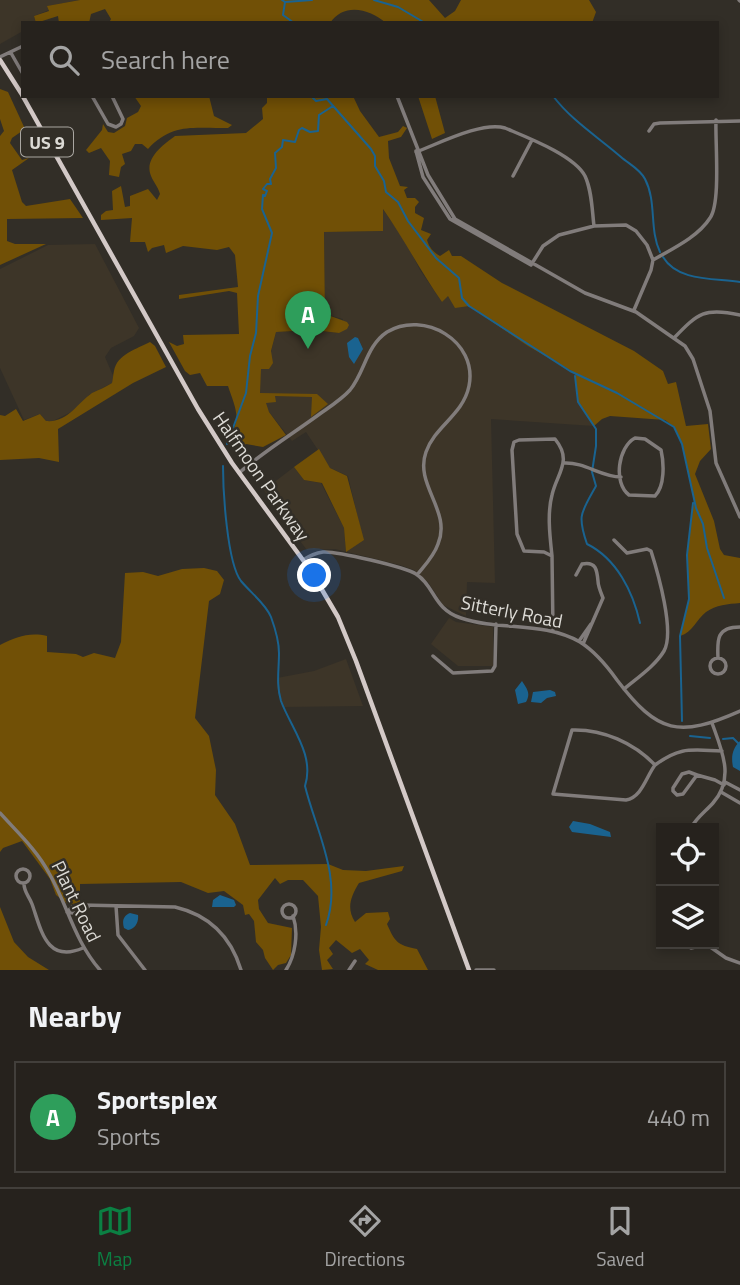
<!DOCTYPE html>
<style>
body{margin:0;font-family:"Titillium Web",sans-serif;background:#2e2a26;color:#f1f3f6}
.controls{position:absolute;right:21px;bottom:21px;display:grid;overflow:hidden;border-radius:0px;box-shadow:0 4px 10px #0003}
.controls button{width:63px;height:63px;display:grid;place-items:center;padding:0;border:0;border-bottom:2px solid #423f3b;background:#26221d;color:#f1f3f6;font:35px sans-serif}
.you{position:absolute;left:315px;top:576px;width:24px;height:24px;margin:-18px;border:5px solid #fff;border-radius:50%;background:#1a73e8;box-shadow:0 0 0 10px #1a73e833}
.badge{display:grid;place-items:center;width:46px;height:46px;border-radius:50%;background:#0b8043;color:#fff;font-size:23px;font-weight:700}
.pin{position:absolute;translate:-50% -58px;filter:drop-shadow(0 2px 4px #0008)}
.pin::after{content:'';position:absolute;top:37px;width:24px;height:21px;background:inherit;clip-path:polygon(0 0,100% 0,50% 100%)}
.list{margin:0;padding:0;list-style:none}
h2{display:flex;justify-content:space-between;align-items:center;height:91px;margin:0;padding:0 28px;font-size:30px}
h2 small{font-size:23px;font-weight:400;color:#a4a4a4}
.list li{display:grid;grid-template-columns:46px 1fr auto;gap:21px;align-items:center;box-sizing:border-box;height:112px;margin:0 14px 14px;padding:0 14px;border:2px solid #423f3b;border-radius:0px}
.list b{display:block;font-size:26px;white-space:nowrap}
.list p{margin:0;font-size:23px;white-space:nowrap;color:#a4a4a4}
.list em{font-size:23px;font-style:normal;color:#a4a4a4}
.icon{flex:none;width:38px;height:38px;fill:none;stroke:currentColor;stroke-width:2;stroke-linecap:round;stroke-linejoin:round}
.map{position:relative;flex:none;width:740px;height:970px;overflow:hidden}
.search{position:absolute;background:#26221d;box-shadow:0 4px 10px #0003;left:21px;right:21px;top:21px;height:77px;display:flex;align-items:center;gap:18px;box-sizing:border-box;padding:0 24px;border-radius:0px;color:#a4a4a4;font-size:26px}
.sheet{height:217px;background:#26221d}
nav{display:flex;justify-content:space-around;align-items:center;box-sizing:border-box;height:98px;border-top:2px solid #423f3b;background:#26221d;font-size:19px;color:#a4a4a4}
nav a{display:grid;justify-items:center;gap:4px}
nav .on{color:#0b8043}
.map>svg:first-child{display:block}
.built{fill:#3d3528}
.green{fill:#715006}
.water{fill:#1a6390}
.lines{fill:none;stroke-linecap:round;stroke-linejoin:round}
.stream{stroke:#1a6390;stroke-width:2}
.minor{stroke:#817c7b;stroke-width:3.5}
.major{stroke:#d3c9c7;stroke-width:4.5}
.labels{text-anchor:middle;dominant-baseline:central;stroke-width:5;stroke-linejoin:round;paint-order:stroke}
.shield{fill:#322e27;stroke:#a9a6a1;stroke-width:2}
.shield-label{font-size:18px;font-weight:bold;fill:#dcdad5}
.street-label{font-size:19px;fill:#dcdad5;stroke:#322e27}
</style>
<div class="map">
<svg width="740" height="970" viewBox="0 0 740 970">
<rect width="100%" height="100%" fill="#322e27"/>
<path class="built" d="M0,0H80L48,6L49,10L34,16L36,23H23V31L0,44Z
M382,208L405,240L420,270L442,302L448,295L469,306L575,373L578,402L594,426L491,419L495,583L467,582L466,616L443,605L428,582L414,570L400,565L335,549L307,550L282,518L264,490L294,467L304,480L321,483L344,528L346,551L363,540L348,476L330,468L306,432L292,441L269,412L259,393L261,368L271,352L276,332L313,330L339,333L343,319L325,314L324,232L382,231Z
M95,244L139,328L134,336L111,348L105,357L114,378L112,383L89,395L77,409L53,421H46L40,414L24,420L0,368V269L48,245Z
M449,618L456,622L493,627V666H458L431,644Z
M346,659L363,706L284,707L277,688V678L314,671Z"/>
<path class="green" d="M80,0H429L445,18L455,11L461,0H589L596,12L592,23H386C370,9 344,2 330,23H109L111,19L105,9L91,14L89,23H59L58,16L36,23L34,16L49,11L47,6Z
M0,89L8,92L25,129L12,138L10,143L22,160L29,158L12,170L22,202L26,206L70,199L83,218L7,219V241L15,244H46L0,265V136L4,131L0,119Z
M134,96H209L214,116L232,125L228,128C195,129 173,122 148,149L142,144H135L131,151L122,154L125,164L121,167L119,177L109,175L110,161L101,148L89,153L86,150L102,130L103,124L108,132L114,133L125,126L127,118L138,112L141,106Z
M267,96H353L360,111L379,137L398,132L403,126L407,128L401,137L388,141L389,158L400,186L408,187L404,190L407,198H415L419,202L415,207V213L424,218L421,230L431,234L427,240C429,247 433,252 440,256L449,250L452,256H461L502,283L634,351L663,371L668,384L676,382L686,426L708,424L711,449L700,461L695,474L714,521L720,549L724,555L740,558V603C728,604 716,605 706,612C696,620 693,632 680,636L689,599L687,555L694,500L682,444L674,427L665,420L610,416L602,419L594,426L578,402L575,373L528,346L469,306L455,308L448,296L442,302C421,272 404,239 383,209V231L324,232L325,314L347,322L349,325L347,329L339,333L313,330L276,332L271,351L273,363L269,369H261L260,393L317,394L328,404L311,417L312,397L275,396L276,402L266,403L269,412L286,435L263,447L246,444L239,450L229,436C243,419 234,405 228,386H207L200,373L190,375L185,371L169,342L177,346L184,344L183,335L239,334L237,293L229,291L179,299V295L238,287L235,255L229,247L217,250L183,246L166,253L164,245L152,248L148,252L145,242H130L132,218L101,220V215L106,211L113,210L112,191L121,186L125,207L130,206V196L148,189L157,200L160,194C158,186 152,181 150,173C146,157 164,144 175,136L246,133L263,119L262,108L267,103Z
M418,96H435L445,133L432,139Z
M150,342L155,346L166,367L133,383L58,429L59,462L39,458L0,460V415L5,416L16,409L23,421L40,414L46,421C68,423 77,403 92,393C98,390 106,387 112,383C113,379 113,375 114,371C117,354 137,349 150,342Z
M319,449L330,468L347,476L364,540L346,552L344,528L322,483L304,480L294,467Z
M204,568L217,571L224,580L220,594L209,601L195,718L209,736L216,770L215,795L235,824L250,865L328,864L343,870L366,871L404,866L402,871L359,883C351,896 346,908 355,922L366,913L388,912L390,919L387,924C395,942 397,945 417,949L428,970H378L365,964L369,960L360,949L352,953L336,940L329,948L333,954L327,960L333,969L322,970L319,950L321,927L318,896L303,880H288L280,884L275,878L258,900L259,909L268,923L292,928L291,955L286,963L278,965L273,970L265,958L263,950L256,942L254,921L249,914L245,915L243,905L224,891L208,893L181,882L80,884V902L69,905L56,895L50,879L22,841L3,848L0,852V645C16,637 29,632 47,636V652L76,654L83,657L94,653L115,658L121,642L125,573L143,572L158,576L182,569Z
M0,907L14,942L28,957L49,970H0Z"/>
<path class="water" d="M355,337L358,338L363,349L354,364L349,357L347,343Z
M522,681C527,689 531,693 526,702L518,704L515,690Z
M550,690L555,692L556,696L547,698L541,703L531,702L533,692Z
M740,741V771L733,767C731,757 732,749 740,741Z
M573,821L590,824L610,832L611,837L572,832L569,827Z
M220,895L234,900L236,905L234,907H212L213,900Z
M130,913L138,915C139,922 135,929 128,930L124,928C122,921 123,916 130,913Z"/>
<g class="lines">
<path class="stream" d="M282,0L285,2L283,15L294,23
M374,0L398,7L425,23
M285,2L312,0
M311,96L316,101L327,99L371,149L375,156V166L384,181L386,192L398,202L408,221L436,258L459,278L462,298L469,306L570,371L617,393L674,427L682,444L696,508L703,524L707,548L724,598
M553,96C572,121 598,137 621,157C629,164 640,169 645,179C657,202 649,229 660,252
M663,257C678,282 715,278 740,282
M575,376L578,402L596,429V446L592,472L596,486C581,513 577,515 587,544C617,559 633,592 640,623
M227,444L246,393L250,356L256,333L258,296L272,233L262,209L263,195L265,196L267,191L263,189L267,184H271L270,179L276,168L275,153L282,147L283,140L295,142L299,130L302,128L310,132L318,131L319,115L333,106
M223,466C223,490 227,563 241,581C250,592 266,604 271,617C275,628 279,642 279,653C279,670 276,684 281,701C291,728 315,755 305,786C316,831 343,878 326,925
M682,721L680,636L689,599L687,555L693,503
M690,736L710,738
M723,739L733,738L738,743"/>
<path class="minor" d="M739,0L740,1
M11,53L23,74
M0,57L23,46
M92,96L108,124L116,127L121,124L123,119L112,96
M397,96L428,175L455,219L585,293L636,312L685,346L693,359L710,411L716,463L740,517
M649,131L654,124L660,123L740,121
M416,151L423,177L450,219L531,265
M416,152C438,144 482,121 505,128C526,137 574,155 585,176C592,191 592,210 594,226
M513,176L532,140
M653,260C672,249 698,237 710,218C721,203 715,141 716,120
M531,265L543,246L559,235L594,226L626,225L636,231L647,245L653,260L651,270L634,310
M674,338C698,313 705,307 740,315
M635,438L645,439L661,450C664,463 665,486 655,496L629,495C613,483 618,447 635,438Z
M564,463C585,462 601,477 621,477
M239,473C264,451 294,433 321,413C331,406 342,399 350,390C365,372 366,346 387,332C424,310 478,341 469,386C463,415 435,426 426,452C414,485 452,511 438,544C434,556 425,565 417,575
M614,540L627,553L647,549L651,551C658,573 675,632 664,651C655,666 637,678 624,689
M552,556C550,537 547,514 552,495C557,473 573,461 555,439L519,440L514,442L512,450L517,534L524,551L544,552L552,556L553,631
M303,560C309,556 316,553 323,552C337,551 405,567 416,574C435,586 433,609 461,618C500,631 543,621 580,642C596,652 607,666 617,680C658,734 679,738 740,711
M576,575L582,564C596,561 597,570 598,581C598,586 601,593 603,598L583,644
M579,641L591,624
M433,656L453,673L492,671L495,666L496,624
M718,658C717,639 717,627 740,627
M710 666a8 8 0 1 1 16 0a8 8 0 1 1-16 0Z
M572,730C603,729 634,743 655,765C646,777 642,797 626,800L553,794Z
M655,765C681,746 691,750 722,751
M689,772L697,775L683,794L677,795L673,791V788L682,774Z
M697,775L715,780L724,785
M725,782L740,790
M721,792L740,803
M0,813C17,832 37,850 49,873C68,906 74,940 100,970
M691,828C696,818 706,811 713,803C735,778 722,751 712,723
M714,848L717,835
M16 876a7 7 0 1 1 14 0a7 7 0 1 1-14 0Z
M24,884C24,892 29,896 32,904C41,929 46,964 83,948
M282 911a7 7 0 1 1 14 0a7 7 0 1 1-14 0Z
M116,906L118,935L145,970
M67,912L72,907L81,905L175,907C209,915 231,937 241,970
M67,912L73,913L88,907
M683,944L691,948L705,945
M706,944L726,958L740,963
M286,970C295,956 299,933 293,916
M349,970L355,961
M476,970H494"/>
<path class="major" d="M0,60L21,93L198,409L232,463L311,571L338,617L356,661L469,970"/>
</g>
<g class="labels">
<rect class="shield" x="21" y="127.5" width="52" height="29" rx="5"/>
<g class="shield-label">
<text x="47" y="142">US 9</text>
</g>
<g class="street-label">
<text transform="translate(262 476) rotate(55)">Halfmoon Parkway</text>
<text transform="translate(512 611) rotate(11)">Sitterly Road</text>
<text transform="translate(77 901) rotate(64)">Plant Road</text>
</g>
</g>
</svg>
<div class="controls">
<button><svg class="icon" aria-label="locate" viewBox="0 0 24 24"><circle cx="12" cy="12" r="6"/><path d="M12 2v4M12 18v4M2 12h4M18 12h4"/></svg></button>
<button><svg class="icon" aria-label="layers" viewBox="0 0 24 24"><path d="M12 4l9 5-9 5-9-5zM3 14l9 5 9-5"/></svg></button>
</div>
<div class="you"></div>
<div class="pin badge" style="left:308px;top:349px;background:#2e9e5b">A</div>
<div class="search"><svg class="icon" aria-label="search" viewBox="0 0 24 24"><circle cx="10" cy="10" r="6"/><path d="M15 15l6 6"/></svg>Search here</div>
</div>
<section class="sheet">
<h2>Nearby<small></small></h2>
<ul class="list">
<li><span class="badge" style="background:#2e9e5b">A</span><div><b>Sportsplex</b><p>Sports</p></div><em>440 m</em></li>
</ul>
</section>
<nav>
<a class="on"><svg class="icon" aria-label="map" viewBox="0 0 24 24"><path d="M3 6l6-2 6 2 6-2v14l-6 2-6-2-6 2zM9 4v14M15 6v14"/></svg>Map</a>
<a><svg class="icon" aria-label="directions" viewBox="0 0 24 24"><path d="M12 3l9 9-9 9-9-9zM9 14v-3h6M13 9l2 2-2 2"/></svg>Directions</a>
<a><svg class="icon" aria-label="saved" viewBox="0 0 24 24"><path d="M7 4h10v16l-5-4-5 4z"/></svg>Saved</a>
</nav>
